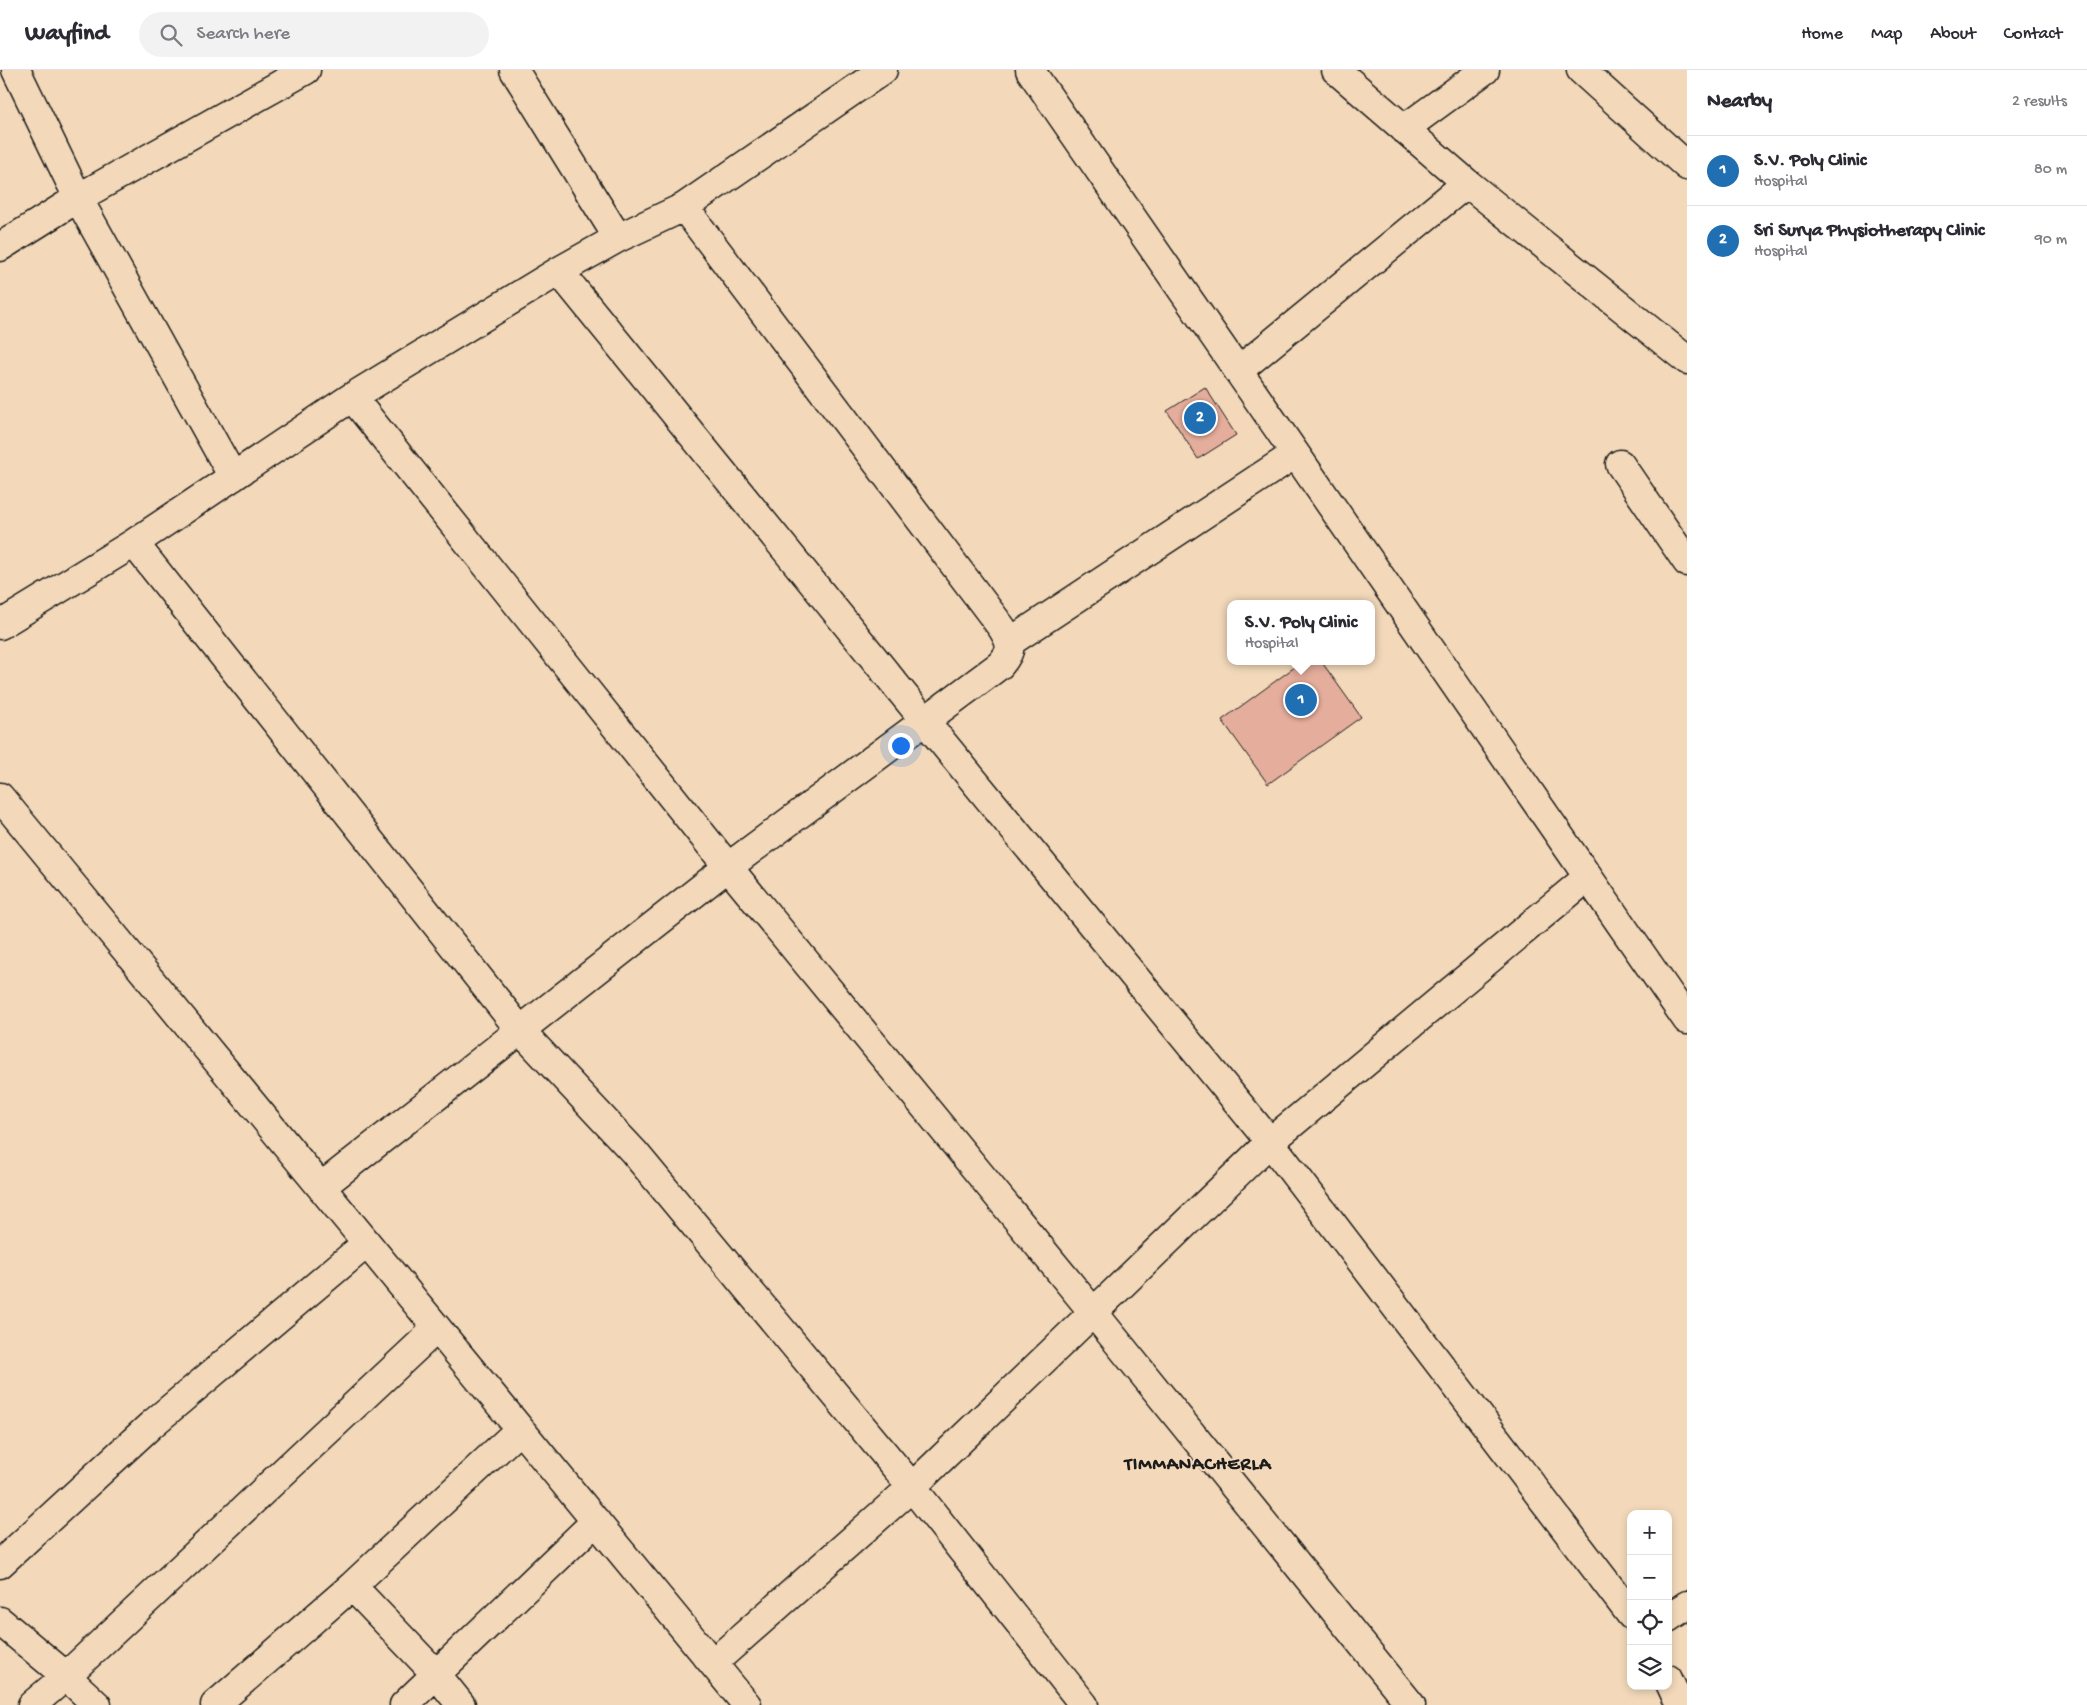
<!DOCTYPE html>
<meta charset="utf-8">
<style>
body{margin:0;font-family:"Gochi Hand",sans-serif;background:#f2f2f3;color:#2b2b33}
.controls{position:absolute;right:15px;bottom:15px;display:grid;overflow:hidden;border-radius:10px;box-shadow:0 2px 8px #0003}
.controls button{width:45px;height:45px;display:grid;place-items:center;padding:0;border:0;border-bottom:1px solid #e1e1e2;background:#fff;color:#2b2b33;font:25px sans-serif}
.you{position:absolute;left:900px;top:675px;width:18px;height:18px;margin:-12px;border:4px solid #fff;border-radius:50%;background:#1a73e8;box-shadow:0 0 0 8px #1a73e833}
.badge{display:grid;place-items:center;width:32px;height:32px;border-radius:50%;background:#1f6fb2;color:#fff;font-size:16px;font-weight:700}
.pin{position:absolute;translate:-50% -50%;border:2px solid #fff;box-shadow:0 1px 5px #0006}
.popup{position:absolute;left:1227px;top:530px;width:148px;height:65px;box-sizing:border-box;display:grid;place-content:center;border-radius:10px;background:#fff;filter:drop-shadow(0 1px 4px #0005);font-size:16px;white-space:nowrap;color:#7c7c81}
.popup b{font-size:19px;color:#2b2b33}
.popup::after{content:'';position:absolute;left:50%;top:100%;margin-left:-10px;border:10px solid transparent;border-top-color:#fff}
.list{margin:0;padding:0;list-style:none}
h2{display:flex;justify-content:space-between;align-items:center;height:65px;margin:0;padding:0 20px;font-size:21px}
h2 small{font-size:16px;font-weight:400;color:#7c7c81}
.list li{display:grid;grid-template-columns:32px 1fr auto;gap:15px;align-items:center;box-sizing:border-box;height:70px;padding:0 20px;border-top:1px solid #e1e1e2}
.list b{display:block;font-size:19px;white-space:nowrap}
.list p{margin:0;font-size:16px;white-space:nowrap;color:#7c7c81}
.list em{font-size:16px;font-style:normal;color:#7c7c81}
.icon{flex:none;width:28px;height:28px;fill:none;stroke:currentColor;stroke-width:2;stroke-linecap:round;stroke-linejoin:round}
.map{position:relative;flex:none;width:1687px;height:1635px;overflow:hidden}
header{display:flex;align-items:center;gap:30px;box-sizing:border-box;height:70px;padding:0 25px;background:#fff;border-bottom:1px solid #e1e1e2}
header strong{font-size:24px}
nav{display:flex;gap:28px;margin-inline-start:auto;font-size:18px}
.search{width:350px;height:45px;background:#f2f2f3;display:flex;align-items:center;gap:12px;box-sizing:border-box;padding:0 18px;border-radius:28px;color:#7c7c81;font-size:19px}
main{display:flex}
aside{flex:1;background:#fff}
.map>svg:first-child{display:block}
.building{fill:#e5ad9c;stroke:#1c1c1c}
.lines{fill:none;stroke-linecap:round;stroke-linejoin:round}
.minor-casing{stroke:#1c1c1c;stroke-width:31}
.minor{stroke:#f3d9ba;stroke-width:28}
.labels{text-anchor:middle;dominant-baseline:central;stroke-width:4;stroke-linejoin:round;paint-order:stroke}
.district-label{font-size:19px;font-weight:bold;letter-spacing:1px;fill:#1c1c1c;stroke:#f3d9ba}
</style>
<header>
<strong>Wayfind</strong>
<div class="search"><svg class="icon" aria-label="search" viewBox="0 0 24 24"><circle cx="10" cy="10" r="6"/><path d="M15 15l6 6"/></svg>Search here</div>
<nav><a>Home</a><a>Map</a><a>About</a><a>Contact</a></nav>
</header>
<main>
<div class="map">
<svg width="1687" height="1635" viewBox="0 0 1687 1635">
<rect width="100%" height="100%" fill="#f3d9ba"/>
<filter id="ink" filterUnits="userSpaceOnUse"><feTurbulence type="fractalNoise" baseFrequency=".02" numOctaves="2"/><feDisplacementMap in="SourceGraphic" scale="10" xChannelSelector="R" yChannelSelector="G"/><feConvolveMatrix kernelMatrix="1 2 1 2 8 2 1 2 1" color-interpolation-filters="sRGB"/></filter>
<g filter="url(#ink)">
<path class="building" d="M1205,317L1236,365L1198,389L1167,341Z
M1303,591H1321L1361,647L1268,714L1222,650Z"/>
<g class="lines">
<g class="minor-casing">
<path id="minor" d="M16,0L78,128L233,407
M514,0L618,168
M1030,0L1687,950
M1336,0L1467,113L1687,290
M1581,0L1687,96
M1404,59L1485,0
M0,177L78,128L306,0
M559,201L925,651L1270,1072L1631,1545
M1238,301L1467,113
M352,327L728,797L1093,1242L1411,1635
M1620,394L1687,492
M134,473L520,960L634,1082L912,1417L1084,1635
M0,555L134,473L352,327L559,201L618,168L684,137L883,0
M1010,572L1295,384
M0,727L747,1635
M321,1117L728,797L1000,595C1013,580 1012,575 1002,558L684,137
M0,1494L151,1355L367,1173
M352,1516L437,1605L461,1635
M1668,1548L1687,1535
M0,1551L66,1606L97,1635
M713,1593L912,1417L1270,1072L1588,807
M1668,1609L1680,1635
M32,1635L66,1606L437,1258
M215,1635L352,1516L520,1359
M404,1635L596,1451"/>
</g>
<use href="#minor" class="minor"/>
</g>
</g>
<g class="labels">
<g class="district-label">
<text x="1198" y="1395">TIMMANACHERLA</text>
</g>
</g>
</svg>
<div class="controls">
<button>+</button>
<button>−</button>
<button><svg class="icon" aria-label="locate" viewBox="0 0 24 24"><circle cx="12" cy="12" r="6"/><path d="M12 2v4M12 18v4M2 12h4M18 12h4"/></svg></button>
<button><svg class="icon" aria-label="layers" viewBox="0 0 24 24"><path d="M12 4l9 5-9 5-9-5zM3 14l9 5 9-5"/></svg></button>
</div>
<div class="you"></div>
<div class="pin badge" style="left:1301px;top:630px">1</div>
<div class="popup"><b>S.V. Poly Clinic</b>Hospital</div>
<div class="pin badge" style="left:1200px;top:348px">2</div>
</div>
<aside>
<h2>Nearby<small>2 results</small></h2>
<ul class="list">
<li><span class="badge">1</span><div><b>S.V. Poly Clinic</b><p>Hospital</p></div><em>80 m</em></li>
<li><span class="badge">2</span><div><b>Sri Surya Physiotherapy Clinic</b><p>Hospital</p></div><em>90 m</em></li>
</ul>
</aside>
</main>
